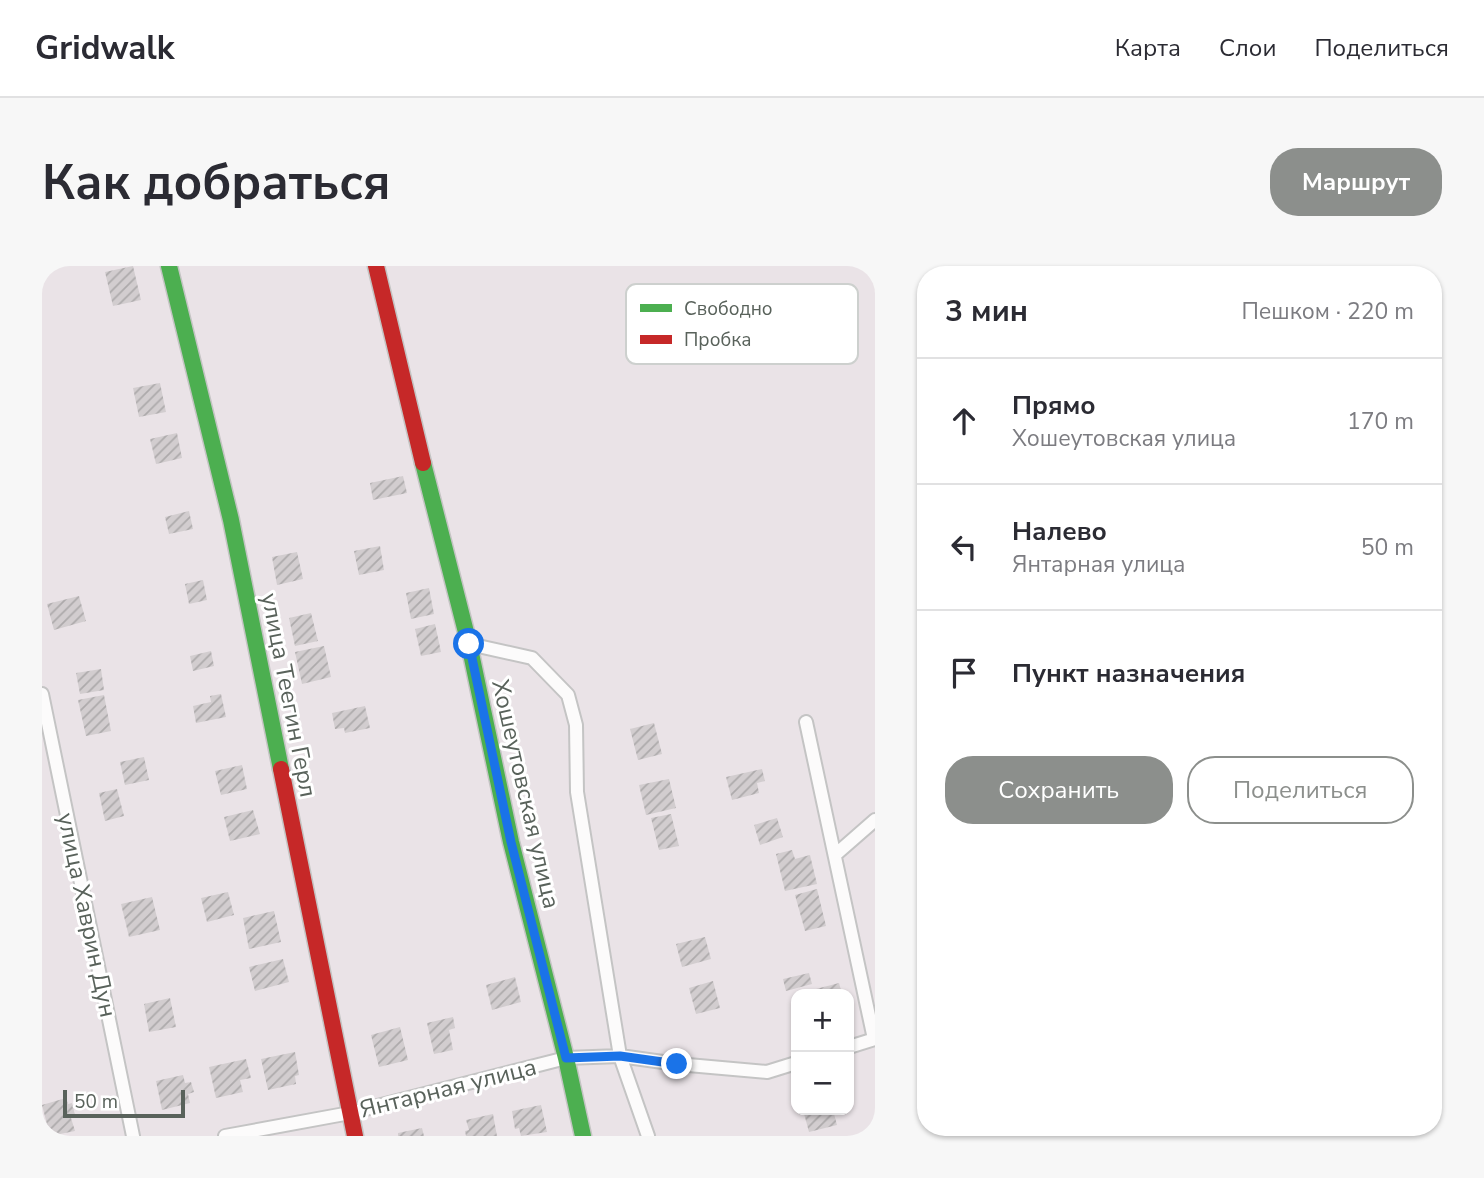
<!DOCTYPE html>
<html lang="ru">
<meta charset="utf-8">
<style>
body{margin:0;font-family:"Nunito Sans",sans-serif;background:#f7f7f7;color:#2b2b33}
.controls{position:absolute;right:21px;bottom:21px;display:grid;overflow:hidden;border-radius:14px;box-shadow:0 2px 5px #0004}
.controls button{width:63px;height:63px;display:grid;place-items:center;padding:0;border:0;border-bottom:2px solid #e1e1e2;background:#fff;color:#2b2b33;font:35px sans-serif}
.scale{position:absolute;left:21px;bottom:18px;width:122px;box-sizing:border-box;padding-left:7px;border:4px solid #59625b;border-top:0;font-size:19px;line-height:24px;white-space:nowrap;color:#59625b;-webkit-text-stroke:5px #fff;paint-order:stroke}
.stop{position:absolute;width:21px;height:21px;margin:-16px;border:5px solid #1a73e8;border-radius:50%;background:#fff}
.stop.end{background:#1a73e8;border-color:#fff;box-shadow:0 2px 7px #0008}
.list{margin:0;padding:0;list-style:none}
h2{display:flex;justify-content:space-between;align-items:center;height:91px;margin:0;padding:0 28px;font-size:30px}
h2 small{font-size:23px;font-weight:400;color:#7c7c81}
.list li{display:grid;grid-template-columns:46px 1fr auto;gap:21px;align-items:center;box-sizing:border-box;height:126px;padding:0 28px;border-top:2px solid #e1e1e2}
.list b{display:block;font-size:26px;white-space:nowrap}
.list p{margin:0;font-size:23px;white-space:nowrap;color:#7c7c81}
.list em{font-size:23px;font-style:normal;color:#7c7c81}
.actions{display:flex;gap:14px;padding:21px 28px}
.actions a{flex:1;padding:16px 0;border:2px solid #8c8f8c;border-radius:28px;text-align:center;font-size:24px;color:#8c8f8c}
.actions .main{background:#8c8f8c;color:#fff}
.icon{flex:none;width:38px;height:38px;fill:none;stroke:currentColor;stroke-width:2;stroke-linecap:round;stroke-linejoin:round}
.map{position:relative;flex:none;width:833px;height:870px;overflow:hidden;border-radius:28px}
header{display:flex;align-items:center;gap:42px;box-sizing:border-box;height:98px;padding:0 35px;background:#fff;border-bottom:2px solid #e1e1e2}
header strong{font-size:33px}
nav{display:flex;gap:38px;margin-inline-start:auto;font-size:24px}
.intro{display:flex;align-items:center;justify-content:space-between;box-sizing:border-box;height:168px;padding:0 42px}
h1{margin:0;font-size:49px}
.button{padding:18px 32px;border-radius:28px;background:#8c8f8c;color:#fff;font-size:24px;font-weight:700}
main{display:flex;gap:42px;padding:0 42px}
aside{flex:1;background:#fff;border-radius:28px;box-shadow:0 2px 5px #0004}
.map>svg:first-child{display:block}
.building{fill:url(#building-hatch)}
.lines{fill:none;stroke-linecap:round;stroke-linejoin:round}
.street-casing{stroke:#c4c4c4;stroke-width:16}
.fast-casing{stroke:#c4c4c3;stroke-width:19}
.jam-casing{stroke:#c4c4c3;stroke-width:19}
.street{stroke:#fcfbfb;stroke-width:12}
.fast{stroke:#4caf50;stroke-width:16}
.jam{stroke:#c62828;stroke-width:16}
.route{stroke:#1a73e8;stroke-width:9}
.labels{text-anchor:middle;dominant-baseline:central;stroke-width:6;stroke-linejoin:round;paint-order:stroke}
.street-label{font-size:24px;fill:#59625b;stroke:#fff}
.key{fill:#fff;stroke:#cdd0ce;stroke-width:2}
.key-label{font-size:19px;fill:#59625b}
</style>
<header>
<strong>Gridwalk</strong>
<nav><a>Карта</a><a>Слои</a><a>Поделиться</a></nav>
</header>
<div class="intro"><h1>Как добраться</h1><a class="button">Маршрут</a></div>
<main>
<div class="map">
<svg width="833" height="870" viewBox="0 0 833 870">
<defs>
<pattern id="building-hatch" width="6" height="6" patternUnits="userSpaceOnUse" patternTransform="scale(1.75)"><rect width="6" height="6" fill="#d2cdcf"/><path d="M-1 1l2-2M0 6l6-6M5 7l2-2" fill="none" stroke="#adaaab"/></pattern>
</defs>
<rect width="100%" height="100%" fill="#eae3e7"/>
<path class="building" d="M91,0L99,34L71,40L63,6Z
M118,117L124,146L97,151L91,122Z
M135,167L140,192L114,198L108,173Z
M361,210L365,227L331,234L328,217Z
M147,245L151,263L127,268L123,251Z
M338,280L342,304L317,309L312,285Z
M255,286L261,313L235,319L230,291Z
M161,314L165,334L147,338L143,318Z
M387,322L392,348L369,353L364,327Z
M37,330L44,355L12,364L5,338Z
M269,347L276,375L253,380L247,352Z
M393,358L399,386L379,390L373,363Z
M282,380L289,411L260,418L253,386Z
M169,385L172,400L151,405L148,390Z
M59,403L62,424L38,428L34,407Z
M179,428L184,451L154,457L151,440L169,436L168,430Z
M62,429L69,465L44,470L36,434Z
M323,440L328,462L303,467L302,462L293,463L290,447Z
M612,457L620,488L596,494L588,463Z
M102,491L107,514L83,519L78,496Z
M200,499L205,523L179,529L173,505Z
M720,503L723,515L715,517L717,527L690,534L684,511Z
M627,513L634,542L604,549L597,519Z
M75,523L82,550L63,555L57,527Z
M211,544L218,568L188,575L182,551Z
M629,548L637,580L617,584L609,552Z
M735,552L741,571L718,579L712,559Z
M750,584L753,593L768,589L775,618L743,625L734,588Z
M775,623L784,660L763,665L753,629Z
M186,626L192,649L165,656L159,632Z
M110,631L118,664L87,671L79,638Z
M232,645L239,676L207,683L201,652Z
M663,671L669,693L640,701L634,678Z
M241,693L247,716L213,725L207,701Z
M767,707L770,718L744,725L741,713Z
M473,711L479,736L450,744L444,719Z
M671,715L678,742L654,748L647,722Z
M797,717L800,728H775L774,723Z
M128,732L134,761L107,766L102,738Z
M411,751L413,762L407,764L411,784L392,788L385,757Z
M358,761L366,794L337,801L329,769Z
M253,786L257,809L253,810L254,818L226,824L219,793Z
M204,793L209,812L198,814L201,826L174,832L167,801Z
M141,809L143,817L149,816L152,826L146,828L148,837L120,844L114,815Z
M24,832L26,838L30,837L33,849L29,852L33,865L8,870L0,839Z
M499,839L505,866L479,870L477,862L473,863L470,845Z
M761,844H791L795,859L767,866Z
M451,848L455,870H424L423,865L427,864L424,854Z
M380,862L382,870H356V867Z"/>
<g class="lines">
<g class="street-casing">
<path id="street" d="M427,378L490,392L526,429L534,459L535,526L578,790L606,870
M0,428L91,870
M764,456L832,773
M793,589L833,554
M807,781L833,773
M183,870L308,847L524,792L578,790L635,798L725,806L754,797"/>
</g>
<g class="fast-casing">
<path id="fast" d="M127,0L189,254L239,503
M381,197L427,378L469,576L524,792L541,870"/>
</g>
<g class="jam-casing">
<path id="jam" d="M334,0L381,197
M239,503L313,870"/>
</g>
<use href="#street" class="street"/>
<use href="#fast" class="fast"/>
<use href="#jam" class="jam"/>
</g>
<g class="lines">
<path class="route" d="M427,378L469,576L524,792L578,790L635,798"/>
</g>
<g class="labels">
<g class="street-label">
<text transform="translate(247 429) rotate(79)">улица Теегин Герл</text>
<text transform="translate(484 528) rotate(77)">Хошеутовская улица</text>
<text transform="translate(45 649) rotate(78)">улица Хаврин Дун</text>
<text transform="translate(406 822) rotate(-14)">Янтарная улица</text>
</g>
</g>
<rect x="584" y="18" width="232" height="80" rx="10" class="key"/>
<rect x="598" y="38" width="32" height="8" fill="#4caf50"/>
<rect x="598" y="69" width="32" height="9" fill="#c62828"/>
<g class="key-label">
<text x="642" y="49">Свободно</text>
<text x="642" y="80">Пробка</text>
</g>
</svg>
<div class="controls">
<button>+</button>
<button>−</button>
</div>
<div class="scale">50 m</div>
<div class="stop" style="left:427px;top:378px"></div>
<div class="stop end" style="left:635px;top:798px"></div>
</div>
<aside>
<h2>3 мин<small>Пешком · 220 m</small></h2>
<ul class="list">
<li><svg class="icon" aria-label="ahead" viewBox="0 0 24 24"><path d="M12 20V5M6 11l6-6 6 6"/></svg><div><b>Прямо</b><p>Хошеутовская улица</p></div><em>170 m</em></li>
<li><svg class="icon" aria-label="left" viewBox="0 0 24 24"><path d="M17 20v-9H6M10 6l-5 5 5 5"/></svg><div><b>Налево</b><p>Янтарная улица</p></div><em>50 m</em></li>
<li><svg class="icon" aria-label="arrive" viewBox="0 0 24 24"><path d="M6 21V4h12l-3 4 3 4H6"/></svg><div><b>Пункт назначения</b></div></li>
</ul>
<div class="actions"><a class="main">Сохранить</a><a>Поделиться</a></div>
</aside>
</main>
